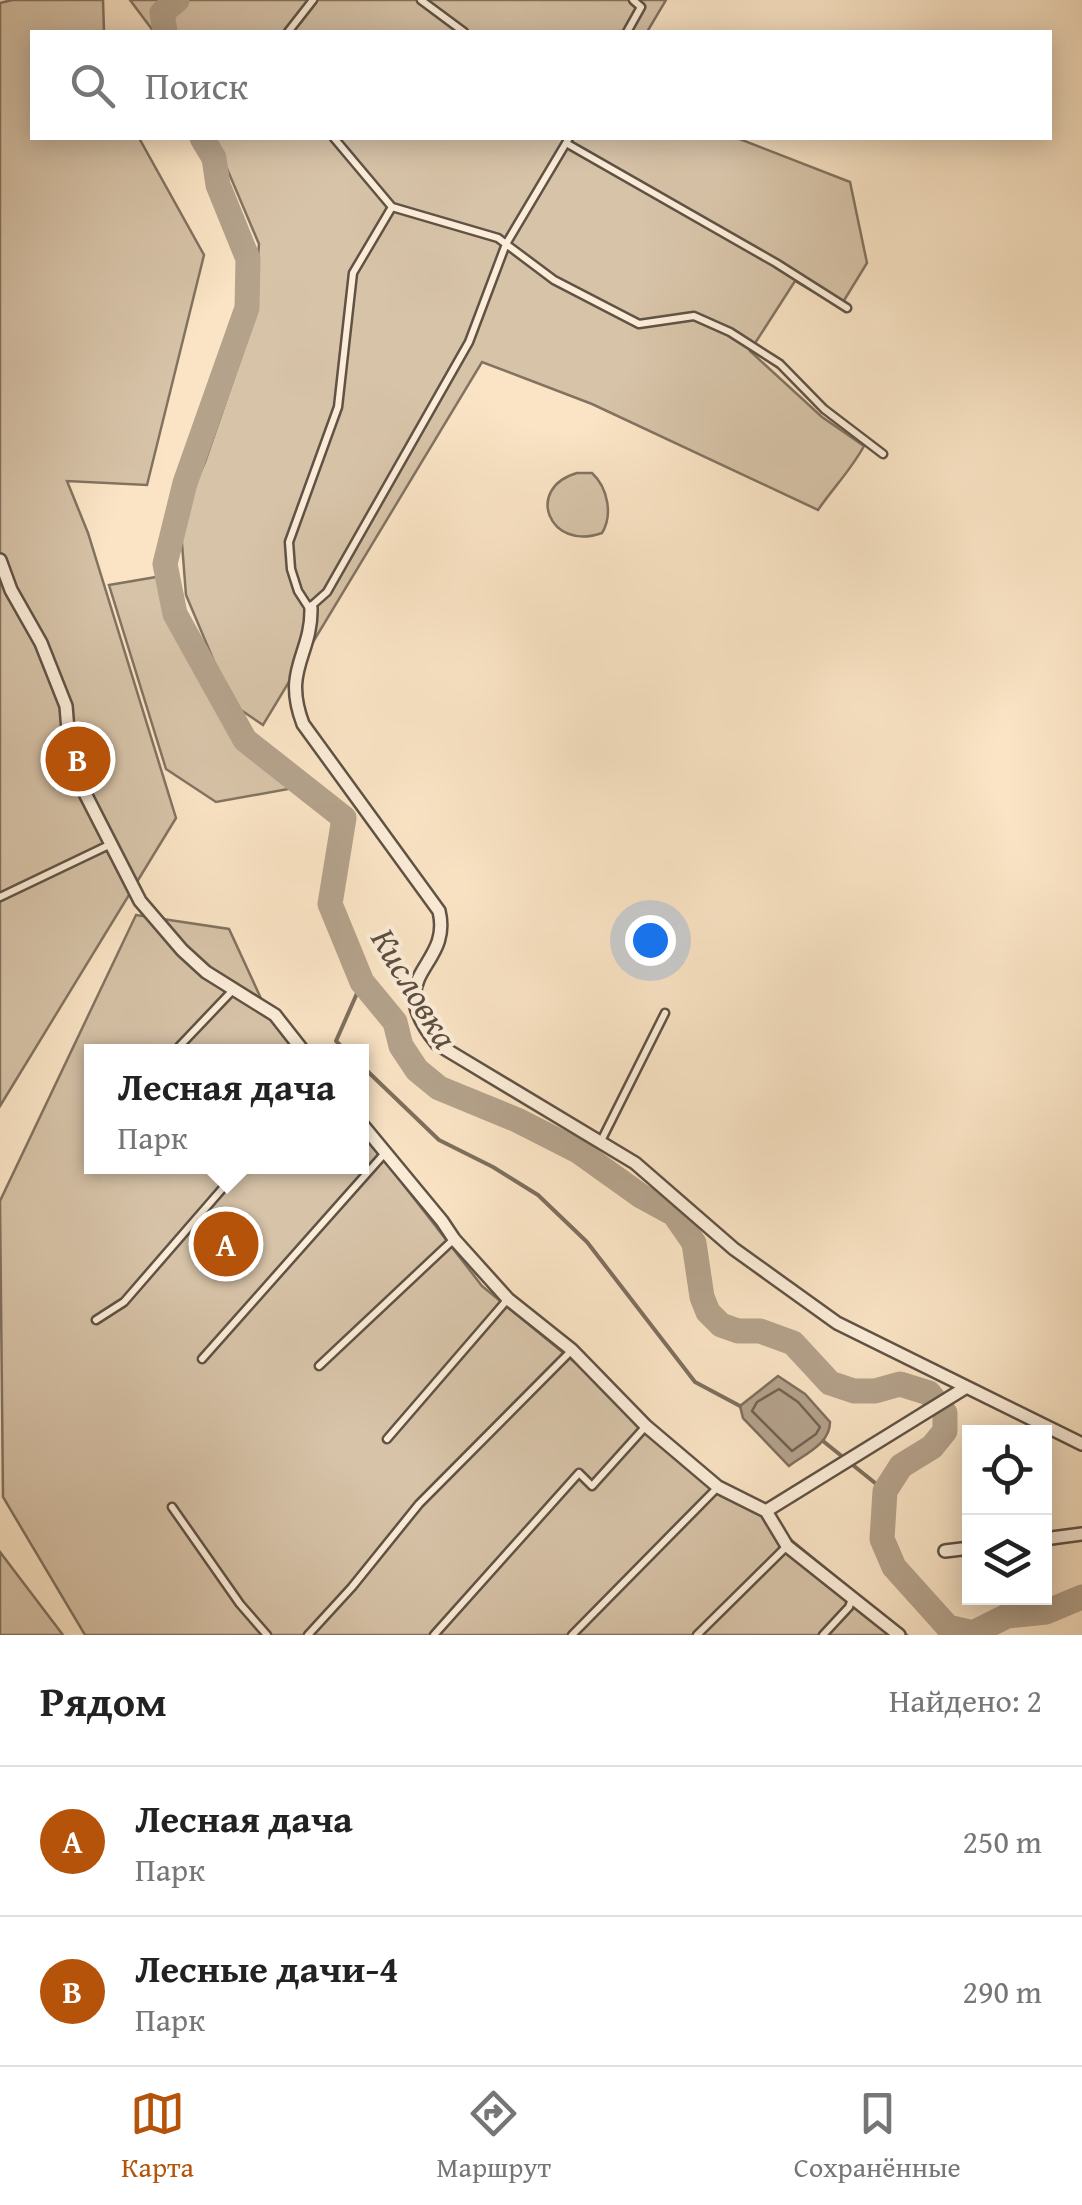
<!DOCTYPE html>
<html lang="ru">
<meta charset="utf-8">
<style>
body{margin:0;font-family:"Gentium Book Plus",serif;background:#f6f6f6;color:#222}
.controls{position:absolute;right:30px;bottom:30px;display:grid;overflow:hidden;border-radius:0px;box-shadow:0 5px 25px #0003}
.controls button{width:90px;height:90px;display:grid;place-items:center;padding:0;border:0;border-bottom:2px solid #e0e0e0;background:#fff;color:#222;font:50px sans-serif}
.you{position:absolute;left:650px;top:940px;width:35px;height:35px;margin:-25px;border:8px solid #fff;border-radius:50%;background:#1a73e8;box-shadow:0 0 0 15px #1a73e833}
.badge{display:grid;place-items:center;width:65px;height:65px;border-radius:50%;background:#b45309;color:#fff;font-size:32px;font-weight:700}
.pin{position:absolute;translate:-50% -50%;border:5px solid #fff;box-shadow:0 2px 10px #0006}
.popup{position:absolute;left:84px;top:1044px;width:285px;height:130px;box-sizing:border-box;display:grid;place-content:center;border-radius:0px;background:#fff;filter:drop-shadow(0 2px 8px #0005);font-size:32px;white-space:nowrap;color:#767676}
.popup b{font-size:38px;color:#222}
.popup::after{content:'';position:absolute;left:50%;top:100%;margin-left:-20px;border:20px solid transparent;border-top-color:#fff}
.list{margin:0;padding:0;list-style:none}
h2{display:flex;justify-content:space-between;align-items:center;height:130px;margin:0;padding:0 40px;font-size:42px}
h2 small{font-size:32px;font-weight:400;color:#767676}
.list li{display:grid;grid-template-columns:65px 1fr auto;gap:30px;align-items:center;box-sizing:border-box;height:150px;padding:0 40px;border-top:2px solid #e0e0e0}
.list b{display:block;font-size:38px;white-space:nowrap}
.list p{margin:0;font-size:32px;white-space:nowrap;color:#767676}
.list em{font-size:32px;font-style:normal;color:#767676}
.icon{flex:none;width:55px;height:55px;fill:none;stroke:currentColor;stroke-width:2;stroke-linecap:round;stroke-linejoin:round}
.map{position:relative;flex:none;width:1082px;height:1635px;overflow:hidden}
.search{position:absolute;background:#fff;box-shadow:0 5px 25px #0003;left:30px;right:30px;top:30px;height:110px;display:flex;align-items:center;gap:25px;box-sizing:border-box;padding:0 35px;border-radius:0px;color:#767676;font-size:38px}
.sheet{height:430px;background:#fff}
nav{display:flex;justify-content:space-around;align-items:center;box-sizing:border-box;height:140px;border-top:2px solid #e0e0e0;background:#fff;font-size:28px;color:#767676}
nav a{display:grid;justify-items:center;gap:5px}
nav .on{color:#b45309}
.map>svg:first-child{display:block}
.green{fill:#d7c3a8;stroke:#827361;stroke-width:2.5}
.water{fill:#b4a28b;stroke:#7e6f5e;stroke-width:2.5}
.lines{fill:none;stroke-linecap:round;stroke-linejoin:round}
.shore{stroke:#706252;stroke-width:2.5}
.stream{stroke:#7e6f5e;stroke-width:4}
.river{stroke:#b4a28b;stroke-width:25}
.lane-casing{stroke:#605345;stroke-width:11}
.street-casing{stroke:#605345;stroke-width:16}
.lane{stroke:#fcedd9;stroke-width:6}
.street{stroke:#fcedd9;stroke-width:11}
.labels{text-anchor:middle;dominant-baseline:central;stroke-width:8;stroke-linejoin:round;paint-order:stroke}
.water-label{font-size:35px;font-style:italic;fill:#5c4f42;stroke:#fcedd9}
</style>
<div class="map">
<svg width="1082" height="1635" viewBox="0 0 1082 1635">
<rect width="100%" height="100%" fill="#fae4c5"/>
<filter id="stains"><feTurbulence type="fractalNoise" baseFrequency=".002" numOctaves="4"/><feColorMatrix values="0 0 0 0 .2 0 0 0 0 .09 0 0 0 0 .02 0 0 0 .5 -.17"/></filter>
<radialGradient id="worn" r=".72"><stop offset=".6" stop-color="#630" stop-opacity="0"/><stop offset="1" stop-color="#630" stop-opacity=".3"/></radialGradient>
<path class="green" d="M12,0H103L104,32H32V138H139L204,255L147,485L67,481L88,533L176,818L0,1106V3Z
M130,0H666L647,32H154Z
M214,138H737L850,182L867,263L840,307L795,281L750,351L822,417L864,446C851,470 833,488 818,510L592,404L482,362L263,725L232,704L186,595L180,518L205,462L253,322L259,244Z
M577,473H592C608,488 613,515 602,533C549,552 524,488 577,473Z
M162,576C177,661 240,724 294,788L216,802L166,769L109,585Z
M136,915L229,929L270,1018L298,1051L91,1052V1166H361V1130L482,1286L907,1635H85L3,1497L0,1201Z
M0,1552L63,1635H0Z"/>
<path class="water" d="M778,1376L805,1394L830,1422C830,1444 805,1454 789,1466L743,1418L740,1406Z"/>
<g class="lines">
<path class="shore" d="M779,1389L798,1402L820,1427L816,1434L792,1451L752,1411L757,1402Z"/>
<path class="stream" d="M347,1052L336,1041L362,982
M361,1065L439,1140L493,1167L538,1195L587,1242L695,1382L740,1406
M823,1441L885,1491"/>
<path class="river" d="M165,32L162,13L177,0
M202,138L214,158L218,185L248,259L247,308L185,483L165,564L175,614L245,740L344,818L330,904L362,982L395,1022L401,1046L417,1070L439,1088L517,1120L578,1151L641,1196L674,1214L694,1243L702,1297L708,1312L721,1325L738,1331H760L793,1343L830,1383L854,1391H875L900,1384L929,1393L945,1413V1431L932,1447L901,1466L885,1491L882,1539L894,1567L948,1627L973,1633L1007,1616L1046,1612L1082,1597"/>
<g class="lane-casing">
<path id="lane" d="M421,0L464,32
M288,32L313,0
M627,32L641,7L633,0
M334,138L392,207
M569,138L506,244L469,342L327,592L309,608L298,591L291,569L289,542L338,407L353,273L392,207L498,238L554,280L639,324L694,316L730,332L780,364L824,409L883,454
M566,143L776,263L847,308
M0,897L111,844
M174,1052L233,990
M601,1141L665,1013
M96,1320L124,1302L242,1166
M202,1359L385,1153
M319,1366L453,1240
M387,1439L507,1300
M172,1507L240,1604L267,1635
M308,1635L352,1587L419,1504L572,1350
M434,1635L579,1473L592,1486L646,1426
M572,1635L718,1487
M697,1635L787,1546
M823,1635L849,1607L852,1599"/>
</g>
<g class="street-casing">
<path id="street" d="M0,560L11,590L41,643L66,706L71,766L140,901L182,950L206,972L275,1015L304,1052
M311,608C312,655 282,669 303,724L439,911C453,969 379,973 437,1044L635,1163L734,1249L837,1323L1082,1444
M361,1123L442,1221L454,1239L508,1299L572,1350L646,1426L718,1487L766,1511L787,1546L899,1635
M766,1511L965,1388
M1044,1539L1082,1534
M945,1551L970,1548"/>
</g>
<use href="#lane" class="lane"/>
<use href="#street" class="street"/>
</g>
<g class="labels">
<g class="water-label">
<text transform="translate(415 988) rotate(59)">Кисловка</text>
</g>
</g>
<rect width="100%" height="100%" filter="url(#stains)"/>
<rect width="100%" height="100%" fill="url(#worn)"/>
</svg>
<div class="controls">
<button><svg class="icon" aria-label="locate" viewBox="0 0 24 24"><circle cx="12" cy="12" r="6"/><path d="M12 2v4M12 18v4M2 12h4M18 12h4"/></svg></button>
<button><svg class="icon" aria-label="layers" viewBox="0 0 24 24"><path d="M12 4l9 5-9 5-9-5zM3 14l9 5 9-5"/></svg></button>
</div>
<div class="you"></div>
<div class="pin badge" style="left:226px;top:1244px">A</div>
<div class="popup"><b>Лесная дача</b>Парк</div>
<div class="pin badge" style="left:78px;top:759px">B</div>
<div class="search"><svg class="icon" aria-label="search" viewBox="0 0 24 24"><circle cx="10" cy="10" r="6"/><path d="M15 15l6 6"/></svg>Поиск</div>
</div>
<section class="sheet">
<h2>Рядом<small>Найдено: 2</small></h2>
<ul class="list">
<li><span class="badge">A</span><div><b>Лесная дача</b><p>Парк</p></div><em>250 m</em></li>
<li><span class="badge">B</span><div><b>Лесные дачи-4</b><p>Парк</p></div><em>290 m</em></li>
</ul>
</section>
<nav>
<a class="on"><svg class="icon" aria-label="map" viewBox="0 0 24 24"><path d="M3 6l6-2 6 2 6-2v14l-6 2-6-2-6 2zM9 4v14M15 6v14"/></svg>Карта</a>
<a><svg class="icon" aria-label="directions" viewBox="0 0 24 24"><path d="M12 3l9 9-9 9-9-9zM9 14v-3h6M13 9l2 2-2 2"/></svg>Маршрут</a>
<a><svg class="icon" aria-label="saved" viewBox="0 0 24 24"><path d="M7 4h10v16l-5-4-5 4z"/></svg>Сохранённые</a>
</nav>
